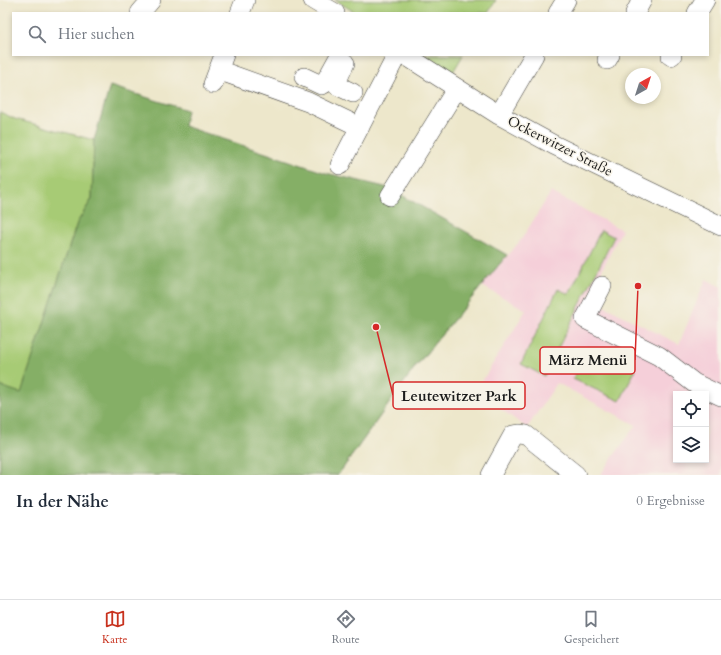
<!DOCTYPE html>
<html lang="de">
<meta charset="utf-8">
<style>
body{margin:0;font-family:Cardo,serif;background:#f2f2f3;color:#1f2937}
.controls{position:absolute;right:12px;bottom:12px;display:grid;overflow:hidden;border-radius:0px;box-shadow:0 2px 6px #0003}
.controls button{width:36px;height:36px;display:grid;place-items:center;padding:0;border:0;border-bottom:1px solid #e0e1e3;background:#fff;color:#1f2937;font:20px sans-serif}
.compass{position:absolute;left:625px;top:68px;width:36px;height:36px;border-radius:50%;background:#fff;box-shadow:0 2px 6px #0003;rotate:39deg}
.list{margin:0;padding:0;list-style:none}
h2{display:flex;justify-content:space-between;align-items:center;height:52px;margin:0;padding:0 16px;font-size:17px}
h2 small{font-size:13px;font-weight:400;color:#747a83}
.icon{flex:none;width:22px;height:22px;fill:none;stroke:currentColor;stroke-width:2;stroke-linecap:round;stroke-linejoin:round}
.map{position:relative;flex:none;width:721px;height:475px;overflow:hidden}
.search{position:absolute;background:#fff;box-shadow:0 2px 6px #0003;left:12px;right:12px;top:12px;height:44px;display:flex;align-items:center;gap:10px;box-sizing:border-box;padding:0 14px;border-radius:0px;color:#747a83;font-size:15px}
.sheet{height:124px;background:#fff}
nav{display:flex;justify-content:space-around;align-items:center;box-sizing:border-box;height:56px;border-top:1px solid #e0e1e3;background:#fff;font-size:11px;color:#747a83}
nav a{display:grid;justify-items:center;gap:2px}
nav .on{color:#c8321e}
.map>svg:first-child{display:block}
.built{fill:#f5cfd9;fill-rule:evenodd}
.green{fill:#a7cb74;stroke:#627448}
.forest{fill:#85af66;stroke:#506641}
.lines{fill:none;stroke-linecap:round;stroke-linejoin:round}
.minor-casing{stroke:#3b3a36;stroke-width:20}
.minor{stroke:#fff;stroke-width:19}
.labels{text-anchor:middle;dominant-baseline:central;stroke-width:3;stroke-linejoin:round;paint-order:stroke}
.street-label{font-size:14px;fill:#1c1c1c;stroke:#f7f3e8}
.leader{fill:none;stroke:#d62828;stroke-width:1.5}
.callout-dot{fill:#d62828;stroke:#f7f3e8;stroke-width:1.5}
.callout{fill:#f7f3e8;stroke:#d62828;stroke-width:1.5}
.callout-label{font-size:15px;text-anchor:middle;font-weight:bold;fill:#1c1c1c}
</style>
<div class="map">
<svg width="721" height="475" viewBox="0 0 721 475">
<rect width="100%" height="100%" fill="#f7f3e8"/>
<filter id="ink" filterUnits="userSpaceOnUse"><feTurbulence type="fractalNoise" baseFrequency=".025" numOctaves="2"/><feDisplacementMap in="SourceGraphic" scale="8" xChannelSelector="R" yChannelSelector="G"/><feConvolveMatrix kernelMatrix="1 2 1 2 8 2 1 2 1" color-interpolation-filters="sRGB"/></filter>
<filter id="wash" filterUnits="userSpaceOnUse"><feTurbulence type="fractalNoise" baseFrequency=".012" numOctaves="4" result="noise"/><feDisplacementMap in="SourceGraphic" scale="16" xChannelSelector="R" yChannelSelector="G"/><feGaussianBlur stdDeviation="0.9" result="paint"/><feColorMatrix in="noise" values="0 0 0 0 0 0 0 0 0 0 0 0 0 0 0 0 0 1.4 0 .05"/><feComposite in="paint" operator="in"/></filter>
<g filter="url(#wash)">
<rect width="100%" height="100%" fill="#ede7cb"/>
<path class="built" d="M551,192L622,230L588,298L679,344L706,279L721,287V475H600L636,425L557,383L527,428L476,391L526,310L482,286L521,240ZM676,394H706V460H676Z"/>
<path class="green" d="M335,0H496L488,13H356Z
M425,55H463L453,72Z
M0,112L15,119L94,140L92,199L77,223L21,394L507,255L415,367L338,475H0Z
M601,230L614,237L544,376L521,364L558,289L569,294Z
M588,347L636,369L620,401L573,379Z"/>
<path class="forest" d="M110,86L187,110L184,126L326,173L389,188L507,255L415,367L338,475H0V386L21,393L77,223L92,199L94,140Z"/>
</g>
<g filter="url(#ink)">
<g class="lines">
<g class="minor-casing">
<path id="minor" d="M313,0L335,13
M140,13L151,0
M240,13L245,0
M558,13L566,0
M635,13L642,0
M697,13L705,0
M405,55L499,115L554,145L721,226
M671,56L672,55
M607,60L610,55
M345,63L336,83L338,86L353,93
M218,70L308,102L360,127
M304,77L321,85L324,84L340,55
M213,84L224,55
M499,115L534,55
M340,165L397,55
M390,196L457,88
M602,286L585,319L659,356L694,383L721,396
M491,475L513,435L519,434L526,435L576,475"/>
</g>
<use href="#minor" class="minor"/>
</g>
</g>
<g class="labels">
<g class="street-label">
<text transform="translate(560 146) rotate(27)">Ockerwitzer Straße</text>
</g>
</g>
<path class="leader" d="M638 286L635 360M376 327L393 395"/>
<g class="callout-dot">
<circle cx="638" cy="286" r="4"/>
<circle cx="376" cy="327" r="4"/>
</g>
<g class="callout">
<rect x="540" y="347" width="95" height="27" rx="4"/>
<rect x="393" y="382" width="132" height="27" rx="4"/>
</g>
<g class="callout-label">
<text x="588" y="365">März Menü</text>
<text x="459" y="401">Leutewitzer Park</text>
</g>
</svg>
<div class="controls">
<button><svg class="icon" aria-label="locate" viewBox="0 0 24 24"><circle cx="12" cy="12" r="6"/><path d="M12 2v4M12 18v4M2 12h4M18 12h4"/></svg></button>
<button><svg class="icon" aria-label="layers" viewBox="0 0 24 24"><path d="M12 4l9 5-9 5-9-5zM3 14l9 5 9-5"/></svg></button>
</div>
<svg class="compass" viewBox="-18 -18 36 36"><path d="M0-13l5 13h-10z" fill="#e53935"/><path d="M0 13l5-13h-10z" fill="#747a83"/></svg>
<div class="search"><svg class="icon" aria-label="search" viewBox="0 0 24 24"><circle cx="10" cy="10" r="6"/><path d="M15 15l6 6"/></svg>Hier suchen</div>
</div>
<section class="sheet">
<h2>In der Nähe<small>0 Ergebnisse</small></h2>
<ul class="list">
</ul>
</section>
<nav>
<a class="on"><svg class="icon" aria-label="map" viewBox="0 0 24 24"><path d="M3 6l6-2 6 2 6-2v14l-6 2-6-2-6 2zM9 4v14M15 6v14"/></svg>Karte</a>
<a><svg class="icon" aria-label="directions" viewBox="0 0 24 24"><path d="M12 3l9 9-9 9-9-9zM9 14v-3h6M13 9l2 2-2 2"/></svg>Route</a>
<a><svg class="icon" aria-label="saved" viewBox="0 0 24 24"><path d="M7 4h10v16l-5-4-5 4z"/></svg>Gespeichert</a>
</nav>
